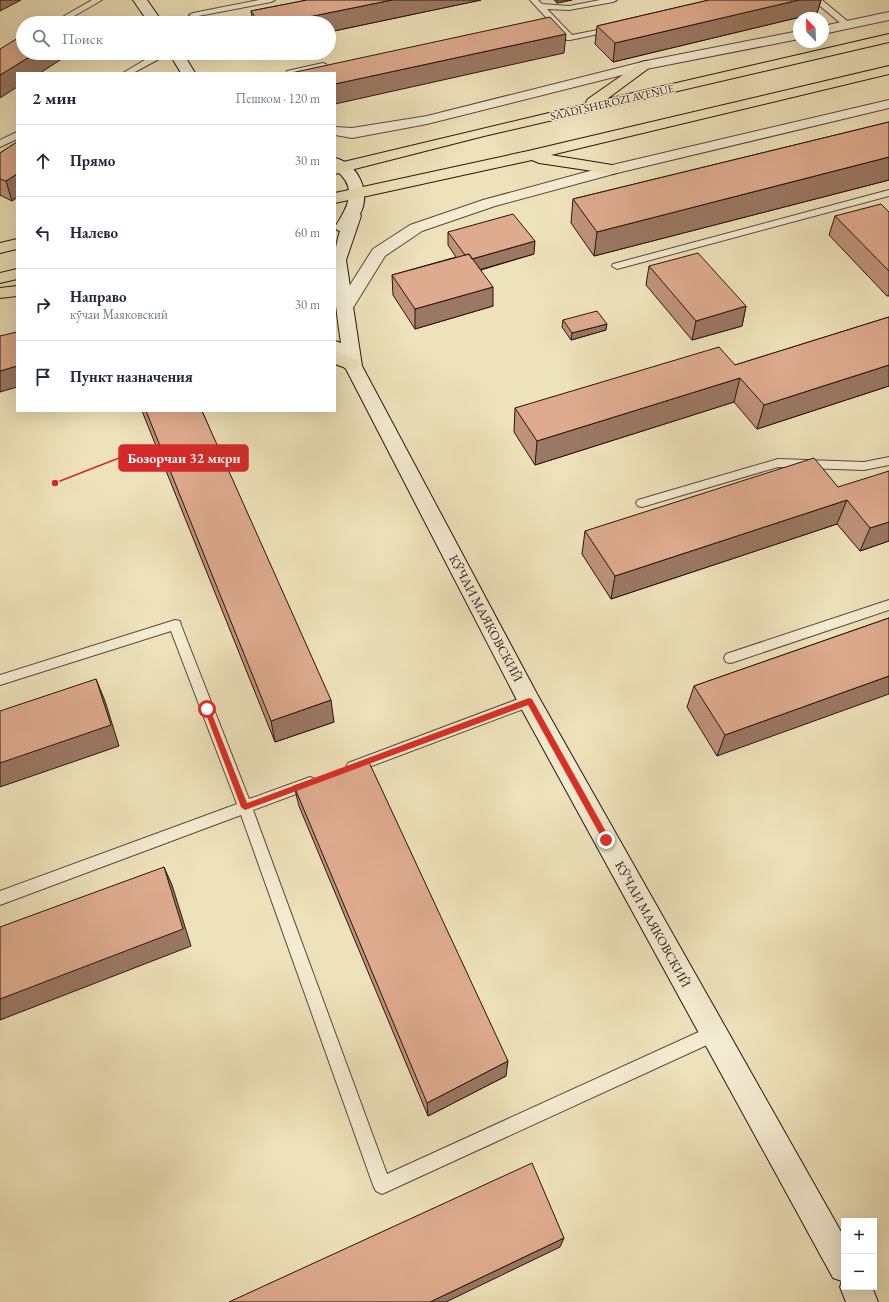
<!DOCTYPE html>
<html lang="ru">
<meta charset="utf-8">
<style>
body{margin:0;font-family:"EB Garamond",serif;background:#f2f2f3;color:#1f2937}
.controls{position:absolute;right:12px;bottom:12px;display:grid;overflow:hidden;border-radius:0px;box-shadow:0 4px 16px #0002}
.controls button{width:36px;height:36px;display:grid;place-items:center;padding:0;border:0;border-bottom:1px solid #e0e1e3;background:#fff;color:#1f2937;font:20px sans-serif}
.compass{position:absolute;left:793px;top:12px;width:36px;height:36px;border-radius:50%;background:#fff;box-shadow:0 4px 16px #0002;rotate:337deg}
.stop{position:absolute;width:12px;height:12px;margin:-9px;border:3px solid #d93025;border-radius:50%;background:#fff}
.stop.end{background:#d93025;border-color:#fff;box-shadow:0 1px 4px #0008}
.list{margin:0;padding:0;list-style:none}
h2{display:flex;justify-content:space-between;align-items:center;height:52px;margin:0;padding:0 16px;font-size:17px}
h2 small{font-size:13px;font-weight:400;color:#747a83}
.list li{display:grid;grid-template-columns:26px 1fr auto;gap:12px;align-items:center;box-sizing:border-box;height:72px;padding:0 16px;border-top:1px solid #e0e1e3}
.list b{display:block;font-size:15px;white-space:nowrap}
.list p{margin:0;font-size:13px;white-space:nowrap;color:#747a83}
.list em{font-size:13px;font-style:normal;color:#747a83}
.icon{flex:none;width:22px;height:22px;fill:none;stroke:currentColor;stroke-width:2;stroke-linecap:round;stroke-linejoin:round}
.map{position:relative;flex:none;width:889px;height:1302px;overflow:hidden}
.search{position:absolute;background:#fff;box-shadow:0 4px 16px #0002;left:16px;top:16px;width:320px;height:44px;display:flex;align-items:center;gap:10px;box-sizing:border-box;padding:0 14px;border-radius:22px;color:#747a83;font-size:15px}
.panel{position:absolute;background:#fff;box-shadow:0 4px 16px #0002;left:16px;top:72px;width:320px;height:340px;border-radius:0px}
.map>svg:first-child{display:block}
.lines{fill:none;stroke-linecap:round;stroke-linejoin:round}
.lane-casing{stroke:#584838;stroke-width:2}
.street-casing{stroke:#584838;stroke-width:2}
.secondary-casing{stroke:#26150c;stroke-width:2}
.primary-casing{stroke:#26150c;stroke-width:2}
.lane{fill:#f4ecd2;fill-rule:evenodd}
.street{fill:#f4ecd2;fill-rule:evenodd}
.secondary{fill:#f4ecd2;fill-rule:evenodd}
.primary{fill:#eee2ba;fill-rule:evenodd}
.wall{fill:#bf937a;stroke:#26150c}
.shaded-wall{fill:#9b7863;stroke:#26150c}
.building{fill:#deab8e;stroke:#26150c}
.route{fill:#d93025}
.labels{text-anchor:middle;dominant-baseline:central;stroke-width:3;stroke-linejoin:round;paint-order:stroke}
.far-street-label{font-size:11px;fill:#26150c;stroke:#f4ecd2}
.street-label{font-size:13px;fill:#26150c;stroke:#f4ecd2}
.leader{fill:none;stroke:#d62828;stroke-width:1.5}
.callout-dot{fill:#d62828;stroke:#f4ecd2;stroke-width:1.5}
.callout{fill:#d62828;stroke:#d62828;stroke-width:1.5}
.callout-label{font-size:14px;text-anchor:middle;font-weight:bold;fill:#fff}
</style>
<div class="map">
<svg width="889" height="1302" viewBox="0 0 889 1302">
<rect width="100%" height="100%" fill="#eee2ba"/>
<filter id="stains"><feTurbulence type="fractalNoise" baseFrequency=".005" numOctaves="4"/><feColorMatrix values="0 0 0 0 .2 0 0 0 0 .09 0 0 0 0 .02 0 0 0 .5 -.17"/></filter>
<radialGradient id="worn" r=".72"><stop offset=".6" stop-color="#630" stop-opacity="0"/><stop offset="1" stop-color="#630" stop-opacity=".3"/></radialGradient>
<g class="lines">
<g class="lane-casing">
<path id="lane" d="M92,0H102L62,23H52Z
M259,0H275L271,2L193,17L189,15L193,13Z
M530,0H538L542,4L569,6L600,0H617L613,2L569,10L547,9L572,35L613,27L617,29L613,31L570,40H567Z
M813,0H822L852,25L851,27H845Z
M164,53H180L179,55L159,59L133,73H123L153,55Z
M323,63L326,64L327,66L326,68L302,73H286L287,71Z
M17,132V139L0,147V140Z
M889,190V196L617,269L612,266L613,264Z
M889,457V465L864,470L778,467L642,507L638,506L636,503L638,500L778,459L864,462Z
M889,600V610L731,663L726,662L724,658L726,654Z
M175,620L180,621L181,625L249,799L310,777L315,779L317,783L315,787L253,810L387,1174L714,1025L720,1027L722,1033L720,1039L382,1194L376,1191L373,1185L241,815L0,905V891L237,804L171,631L0,685V675Z
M529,695L534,697L536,701L534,705L353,773L348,771L346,767L348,763Z"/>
</g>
<g class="street-casing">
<path id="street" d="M889,12V20L823,34V26Z
M799,31V39L646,69L427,124L352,138L335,135V127L352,128L427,116L646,61Z
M889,100V108L617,173L495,206L422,231L385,256L351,311L345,313L339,311L336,307L373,249L410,225L483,200L608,166Z"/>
</g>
<g class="secondary-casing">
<path id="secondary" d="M133,0H147L163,23H149Z
M169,53H183L195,73H181Z
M335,158C359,164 371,193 360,214L361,216L346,260L362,366L537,694L844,1237V1287H872L878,1302H846L840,1287L842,1281L833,1278L521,708L346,369L335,358V341L341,343C336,309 329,263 340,231L337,230L335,227C348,207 359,187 335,170Z"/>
</g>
<g class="primary-casing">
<path id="primary" d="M889,34V42L484,136L335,174V164L587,104L586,102L588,99L641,62L646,61L651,62L653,65L607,99Z
M889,66V74L551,155L618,166L621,169L618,172L613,174L539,163L532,160L335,203V193L528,151Z
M17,239V249L0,253V243Z
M17,269V279L0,283V273Z
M17,286V296L0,298V288Z
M335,351L357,360L360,364L357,368L351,370L335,364Z"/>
</g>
<use href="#lane" class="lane"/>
<use href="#street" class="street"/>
<use href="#secondary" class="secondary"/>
<use href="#primary" class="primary"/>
</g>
<path class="wall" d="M307,0H481L329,32V23H253L251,11Z
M554,0H572L557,3Z
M709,0H821L817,13L613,62L595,44L597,26Z
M889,122V180L594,256L571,223L573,199Z
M17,142V197L12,201L0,195V153Z
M889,212V296H887L829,235L835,216Z
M448,232L534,254L481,270L493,306L415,329L393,295L392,275L456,257L448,245Z
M649,266L746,306L742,326L692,340L646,285Z
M889,317V386L757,429L734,402L535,465L514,432L515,408L735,365Z
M563,320L606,330L571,340L562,327Z
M142,411H202L334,722L275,742Z
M838,487L889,541L860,551L837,524L611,599L582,554L585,531Z
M889,618L717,756L687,707L694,686Z
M294,786L506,1076L428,1116L299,806Z"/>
<path class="shaded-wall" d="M0,0H21L0,11Z
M392,0H481L329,32V23H279Z
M557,0H572L557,3Z
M799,0H821L817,13L613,62L615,43Z
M566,34L564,53L335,104V84Z
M36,53H71L40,73H17V87L0,98V75Z
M889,157V180L594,256L597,232Z
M17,174V197L12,201L6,181Z
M535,241L534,254L468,273L469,260Z
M493,287V306L415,329V309Z
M746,306L742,326L692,340L696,321Z
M607,324L606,330L571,340L572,333Z
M889,365V386L757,429L764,405Z
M17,366V387L0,392V371Z
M740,378L734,402L535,465L537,441Z
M847,500L837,524L611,599L615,576Z
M889,522V541L860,551L870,528Z
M889,676V694L717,756L725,735Z
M96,679L105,701L119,746L0,787V763Z
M331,700L334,722L275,742L271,721Z
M164,867L172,885L191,946L0,1020V999Z
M508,1061L506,1076L428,1116L427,1103Z
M564,1238L560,1247L446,1302H430Z"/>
<path class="building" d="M307,0H392L279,23H259L251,11Z
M709,0H799L615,43L597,26Z
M550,17L566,34L335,84V73H291Z
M50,19L60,23H43Z
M23,35V53H36L0,75V49Z
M889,122V157L597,232L573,199Z
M17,142V174L6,181L0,179V153Z
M881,204L889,212V271L835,216Z
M513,214L535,241L472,259L469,254L465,255L448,232Z
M698,253L746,306L696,321L649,266Z
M469,254L493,287L415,309L392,275Z
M597,311L607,324L572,333L563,320Z
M889,317V365L764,405L740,378L537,441L515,408L719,347L735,365Z
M17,332V366L0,371V336Z
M146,411H202L331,700L271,721Z
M814,458L838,487L889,471V522L870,528L847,500L615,576L585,531Z
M889,618V676L725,735L694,686Z
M96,679L111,725L0,763V711Z
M368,760L508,1061L427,1103L294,786Z
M164,867L183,929L0,999V927Z
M532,1163L564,1238L430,1302H229Z"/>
<path class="route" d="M529,698L532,699L609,837V842H604L528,705L245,810L241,807L204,709L207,707L210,709L247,803Z"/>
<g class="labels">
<g class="far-street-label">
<text transform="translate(612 102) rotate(-13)">SAADI SHEROZI AVENUE</text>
</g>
<g class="street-label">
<text transform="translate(486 618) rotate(62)">КӮЧАИ МАЯКОВСКИЙ</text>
<text transform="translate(653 924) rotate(61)">КӮЧАИ МАЯКОВСКИЙ</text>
</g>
</g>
<path class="leader" d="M55 483L119 458"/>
<circle class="callout-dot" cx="55" cy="483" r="4"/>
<rect class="callout" x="119" y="445" width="129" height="26" rx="4"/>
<g class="callout-label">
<text x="184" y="463">Бозорчаи 32 мкрн</text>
</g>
<rect width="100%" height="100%" filter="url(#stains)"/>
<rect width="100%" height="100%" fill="url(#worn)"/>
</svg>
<div class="controls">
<button>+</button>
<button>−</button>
</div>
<svg class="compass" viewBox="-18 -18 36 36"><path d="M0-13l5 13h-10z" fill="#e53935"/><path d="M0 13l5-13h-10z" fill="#747a83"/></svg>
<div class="stop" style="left:207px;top:709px"></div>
<div class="stop end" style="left:606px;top:840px"></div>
<div class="search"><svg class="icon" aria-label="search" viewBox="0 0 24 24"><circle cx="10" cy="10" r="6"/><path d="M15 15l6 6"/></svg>Поиск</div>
<section class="panel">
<h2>2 мин<small>Пешком · 120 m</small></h2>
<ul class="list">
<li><svg class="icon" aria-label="ahead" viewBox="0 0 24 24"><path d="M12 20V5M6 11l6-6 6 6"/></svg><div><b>Прямо</b></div><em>30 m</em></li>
<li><svg class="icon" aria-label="left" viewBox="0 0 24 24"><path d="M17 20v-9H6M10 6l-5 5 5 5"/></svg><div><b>Налево</b></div><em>60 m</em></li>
<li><svg class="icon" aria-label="right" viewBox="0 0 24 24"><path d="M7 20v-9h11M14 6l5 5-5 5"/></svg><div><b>Направо</b><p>кӯчаи Маяковский</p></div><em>30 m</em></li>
<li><svg class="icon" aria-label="arrive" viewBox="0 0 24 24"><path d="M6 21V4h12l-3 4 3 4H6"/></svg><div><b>Пункт назначения</b></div></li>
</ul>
</section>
</div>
